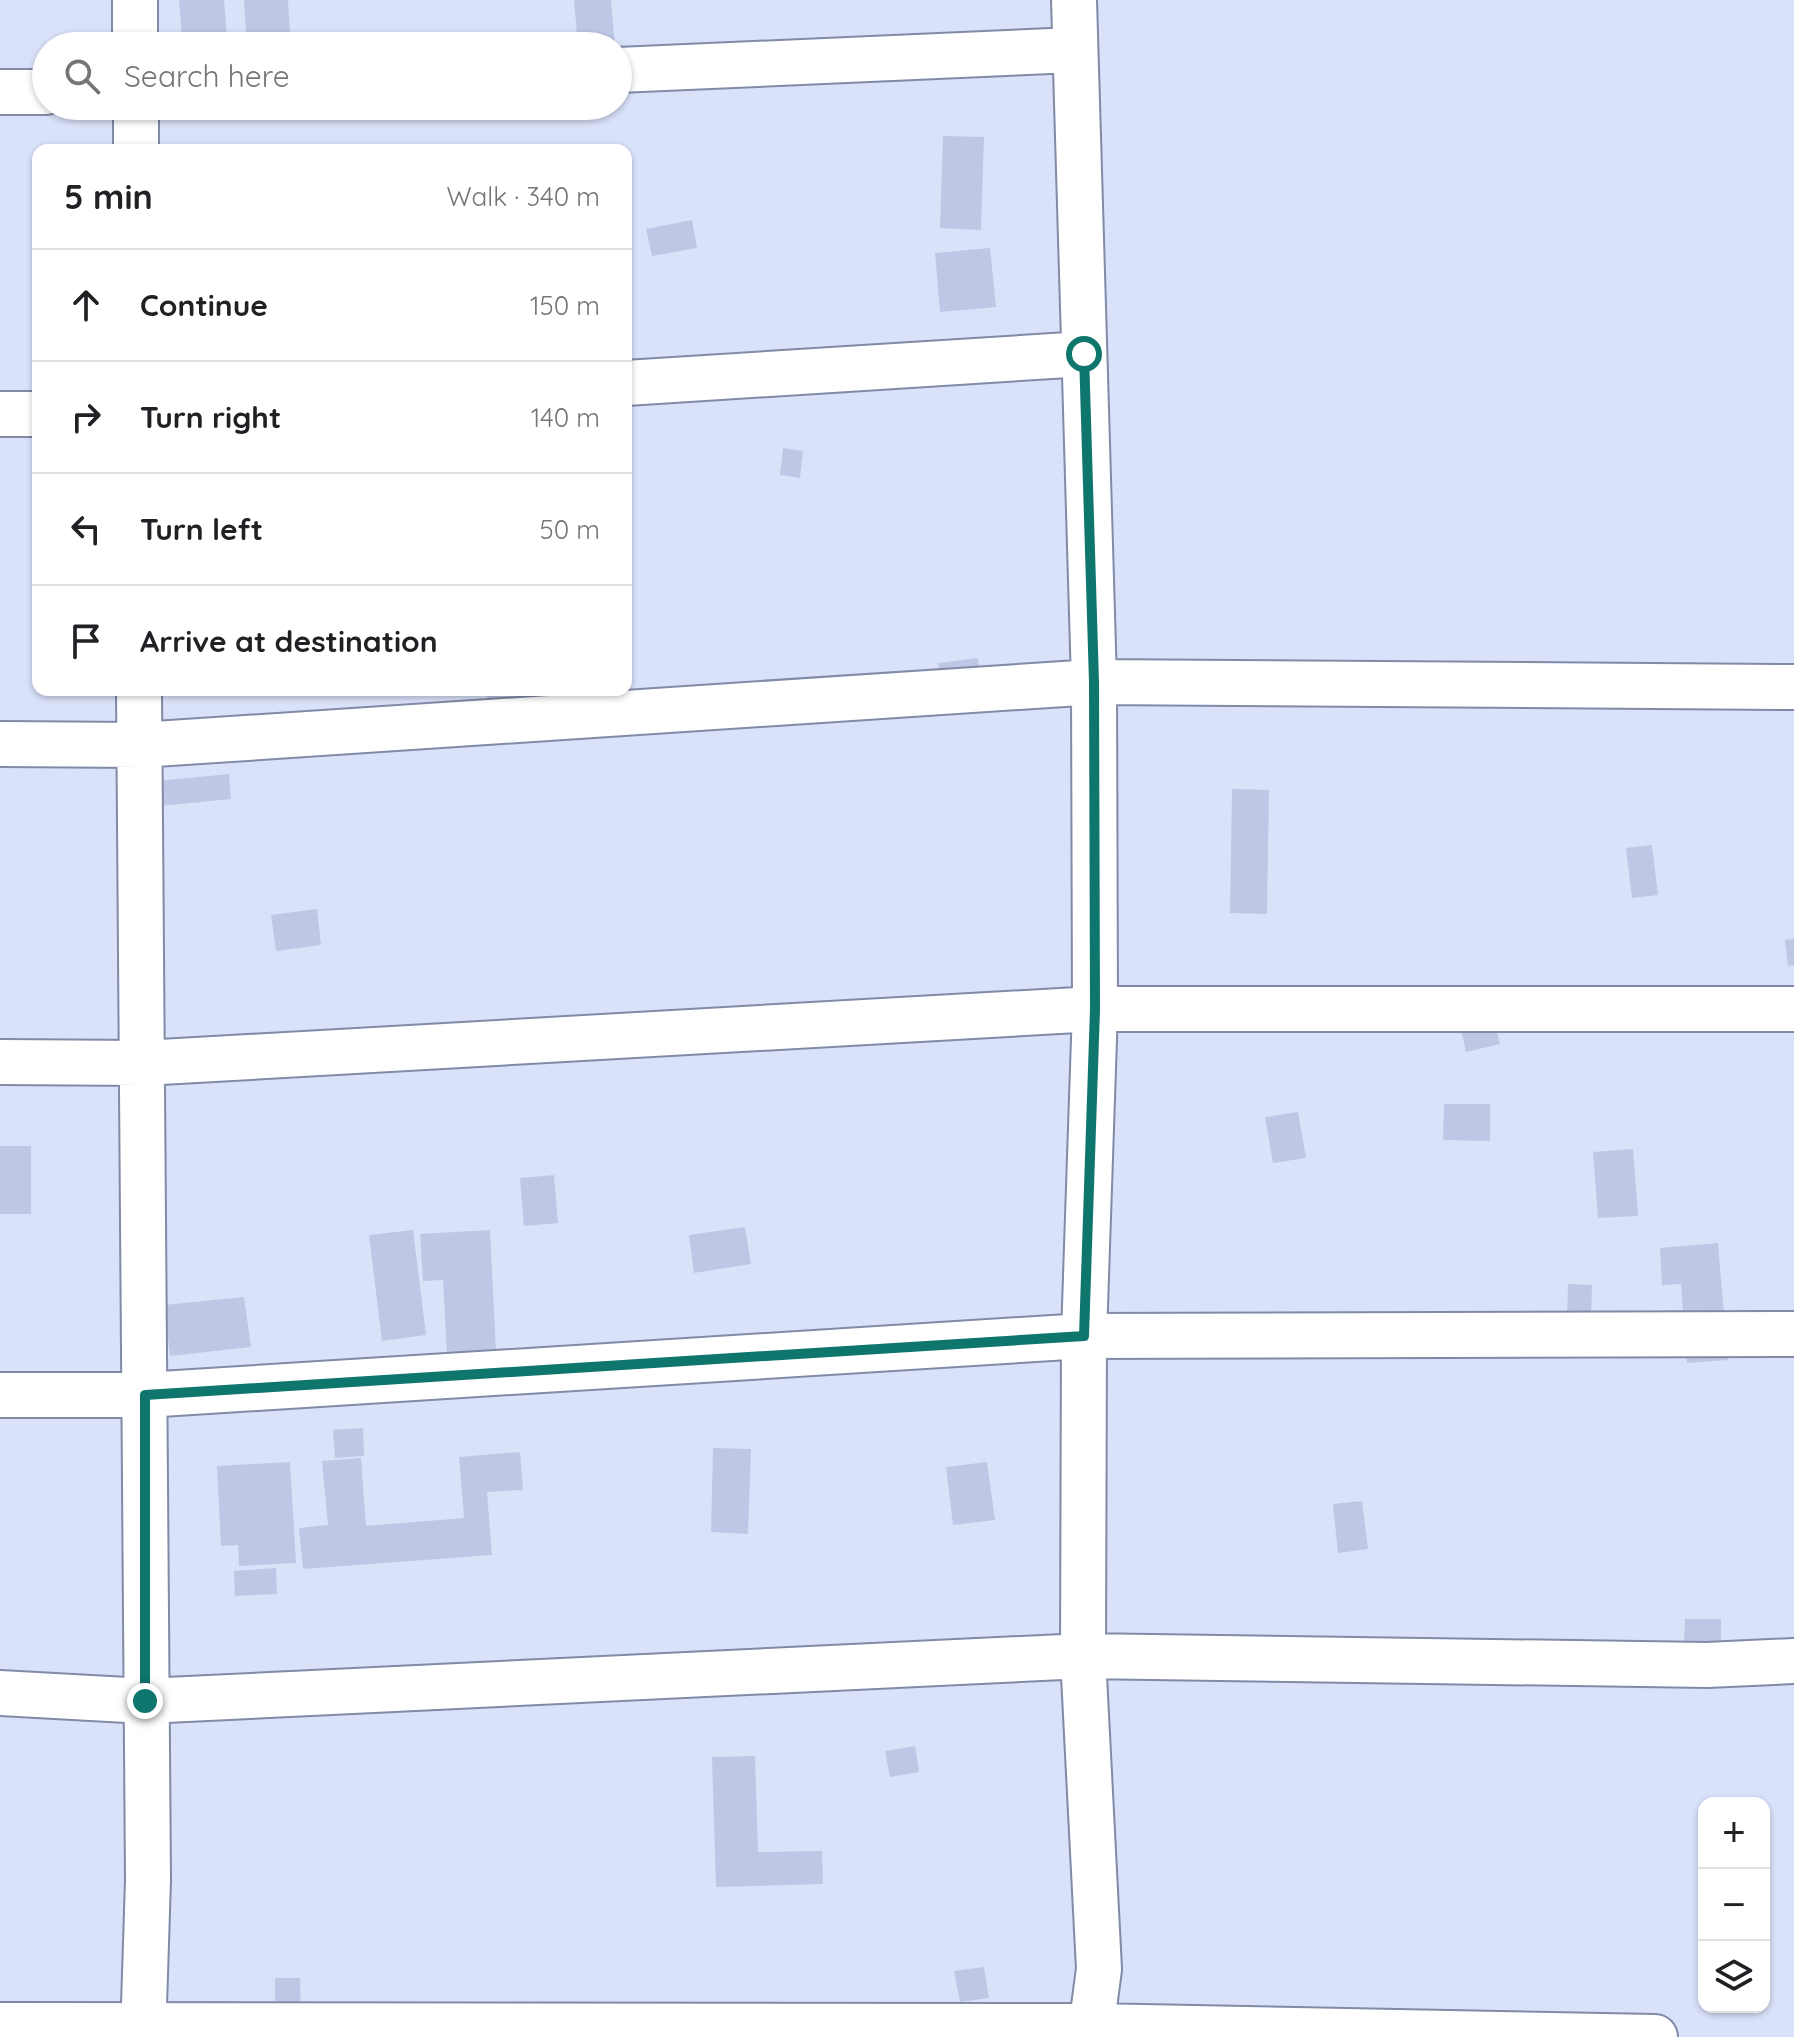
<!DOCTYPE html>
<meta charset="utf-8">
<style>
body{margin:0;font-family:Quicksand,sans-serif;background:#f6f6f6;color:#202124}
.controls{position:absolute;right:24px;bottom:24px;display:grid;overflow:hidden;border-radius:16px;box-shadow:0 2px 6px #0004}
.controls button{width:72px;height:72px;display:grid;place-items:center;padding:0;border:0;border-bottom:2px solid #e0e0e0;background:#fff;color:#202124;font:40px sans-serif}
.stop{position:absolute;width:24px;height:24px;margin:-18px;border:6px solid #0f766e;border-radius:50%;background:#fff}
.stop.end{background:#0f766e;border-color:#fff;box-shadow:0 2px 8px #0008}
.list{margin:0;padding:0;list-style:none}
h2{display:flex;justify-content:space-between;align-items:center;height:104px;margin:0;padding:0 32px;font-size:34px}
h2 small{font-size:26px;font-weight:400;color:#757577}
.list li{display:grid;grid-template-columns:52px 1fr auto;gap:24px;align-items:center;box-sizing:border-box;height:112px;padding:0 32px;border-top:2px solid #e0e0e0}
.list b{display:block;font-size:30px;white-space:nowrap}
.list em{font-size:26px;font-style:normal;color:#757577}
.icon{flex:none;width:44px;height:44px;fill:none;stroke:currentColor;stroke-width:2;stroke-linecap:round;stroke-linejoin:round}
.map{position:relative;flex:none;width:1794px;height:2037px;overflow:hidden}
.search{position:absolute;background:#fff;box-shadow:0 2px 6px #0004;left:32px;top:32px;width:600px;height:88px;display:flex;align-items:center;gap:20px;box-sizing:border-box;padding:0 28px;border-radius:44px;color:#757577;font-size:30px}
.panel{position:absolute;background:#fff;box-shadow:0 2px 6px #0004;left:32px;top:144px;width:600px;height:552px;border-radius:16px}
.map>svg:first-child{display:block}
.building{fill:#bec8e5}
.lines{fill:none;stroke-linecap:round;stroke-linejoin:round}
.minor-casing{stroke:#818aa6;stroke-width:48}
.minor{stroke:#fff;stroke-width:44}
.route{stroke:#0f766e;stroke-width:10}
</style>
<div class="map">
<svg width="1794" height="2037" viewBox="0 0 1794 2037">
<rect width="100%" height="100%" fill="#dae2fa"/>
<path class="building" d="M179,0H224L227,37L182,40Z
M244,0H288L291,46H247Z
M574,0H611L615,46H578Z
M943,136L984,137L981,230L940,228Z
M692,220L697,248L652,256L646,229Z
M990,248L996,307L940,312L935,253Z
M783,448L803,451L800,478L780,475Z
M978,658L981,686L942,691L938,663Z
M487,690H525V717H487Z
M229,774L231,799L161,806L158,781Z
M1232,789L1269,790L1267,914L1230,913Z
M1652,845L1658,895L1632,898L1626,848Z
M317,909L321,945L276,951L271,915Z
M1794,939V965L1788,966L1785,940Z
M1489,999L1500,1044L1466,1052L1456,1007Z
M1444,1104H1490V1141L1443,1140Z
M1298,1112L1306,1158L1273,1163L1265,1117Z
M0,1146H31V1214H0Z
M1633,1149L1638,1216L1598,1218L1593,1152Z
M554,1175L558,1223L524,1226L520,1178Z
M745,1227L751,1264L694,1273L689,1235Z
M413,1230L426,1335L382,1341L369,1235Z
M490,1230L497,1370L448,1373L443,1280L423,1281L420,1234Z
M1718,1243L1728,1360L1687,1363L1681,1284L1662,1285L1660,1248Z
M1568,1284L1592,1285L1591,1320L1567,1319Z
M244,1297L251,1347L170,1356L164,1305Z
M363,1428L364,1456L335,1458L333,1430Z
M713,1448L751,1449L748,1534L711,1532Z
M520,1452L523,1490L487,1492L492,1555L303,1569L299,1528L328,1525L322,1461L361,1458L366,1526L464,1518L459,1457Z
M290,1462L296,1563L239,1566L238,1545L221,1546L217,1466Z
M987,1462L995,1520L953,1525L946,1467Z
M1362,1501L1368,1549L1338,1553L1333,1504Z
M276,1568L277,1594L235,1596L234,1571Z
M1685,1619H1721V1644L1684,1643Z
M915,1746L919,1772L890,1777L885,1751Z
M755,1756L758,1852L822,1851L823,1884L716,1887L712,1757Z
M984,1967L989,1998L960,2002L954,1971Z
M275,1978H300L301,2019L275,2020Z"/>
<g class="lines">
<g class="minor-casing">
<path id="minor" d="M135,0V46
M1074,0L1094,682L1095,1009L1084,1336L1083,1656L1099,1969L1090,2037
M618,70L1075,50
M0,92H46
M136,106V150
M626,383L1084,354
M0,414H38
M139,690L148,1880L143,2037
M0,744L140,745L1094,682L1794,687
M0,1062L143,1063L1095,1009H1794
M0,1395H145L1084,1336L1794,1334
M0,1693L145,1701L1083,1656L1707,1665L1794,1661
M0,2025L1091,2026L1655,2037"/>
</g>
<use href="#minor" class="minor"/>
</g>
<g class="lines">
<path class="route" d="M145,1701V1395L1084,1336L1095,1009L1094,682L1084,354"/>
</g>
</svg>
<div class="controls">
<button>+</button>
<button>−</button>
<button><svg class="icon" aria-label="layers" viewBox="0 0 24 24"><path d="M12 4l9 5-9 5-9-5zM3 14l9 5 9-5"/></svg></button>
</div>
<div class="stop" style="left:1084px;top:354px"></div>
<div class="stop end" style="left:145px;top:1701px"></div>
<div class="search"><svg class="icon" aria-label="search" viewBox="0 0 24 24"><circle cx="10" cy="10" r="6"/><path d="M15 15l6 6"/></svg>Search here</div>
<section class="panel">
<h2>5 min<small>Walk · 340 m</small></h2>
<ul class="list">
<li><svg class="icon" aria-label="ahead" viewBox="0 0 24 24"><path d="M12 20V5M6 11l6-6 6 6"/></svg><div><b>Continue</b></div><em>150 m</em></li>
<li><svg class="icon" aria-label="right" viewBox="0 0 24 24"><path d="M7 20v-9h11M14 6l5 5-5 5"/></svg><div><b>Turn right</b></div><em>140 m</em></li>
<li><svg class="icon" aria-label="left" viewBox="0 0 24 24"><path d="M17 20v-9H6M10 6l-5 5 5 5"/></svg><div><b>Turn left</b></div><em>50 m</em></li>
<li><svg class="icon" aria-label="arrive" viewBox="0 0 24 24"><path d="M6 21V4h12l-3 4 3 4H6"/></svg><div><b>Arrive at destination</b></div></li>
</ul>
</section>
</div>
